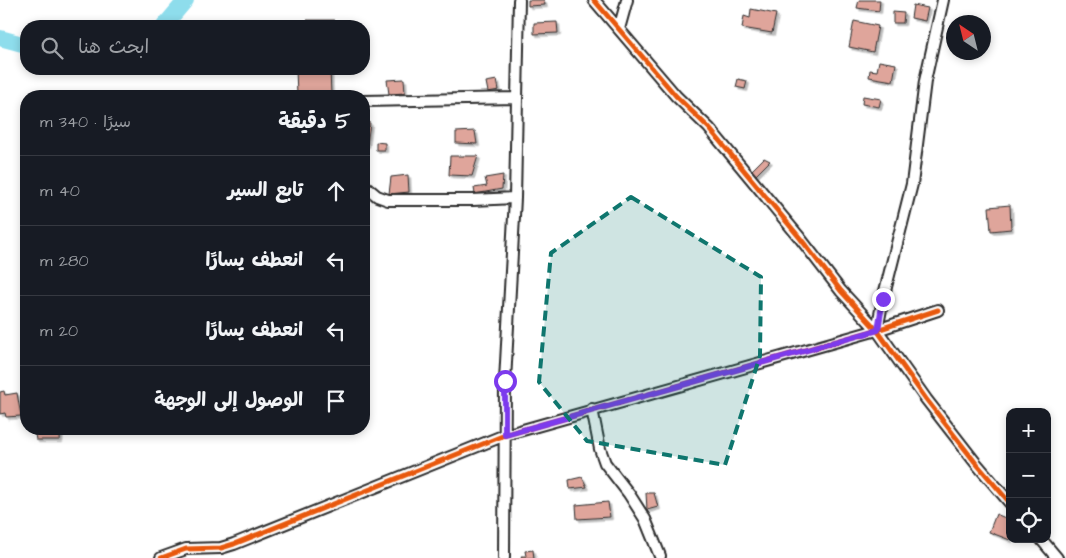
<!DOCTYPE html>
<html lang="ar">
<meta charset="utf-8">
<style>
body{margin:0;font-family:"Architects Daughter","Playpen Sans Arabic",sans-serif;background:#242831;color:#f1f3f6;direction:rtl}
.controls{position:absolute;right:15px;bottom:15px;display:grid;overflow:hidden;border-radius:10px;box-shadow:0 2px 8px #0003}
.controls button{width:45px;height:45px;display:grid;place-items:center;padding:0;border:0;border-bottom:1px solid #363941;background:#171b24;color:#f1f3f6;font:25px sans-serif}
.compass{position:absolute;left:946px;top:15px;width:45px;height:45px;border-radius:50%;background:#171b24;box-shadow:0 2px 8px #0003;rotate:325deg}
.stop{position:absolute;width:15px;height:15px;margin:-11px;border:4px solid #7c3aed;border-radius:50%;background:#fff}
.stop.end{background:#7c3aed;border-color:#fff;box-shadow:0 1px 5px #0008}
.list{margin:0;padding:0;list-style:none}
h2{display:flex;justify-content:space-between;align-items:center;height:65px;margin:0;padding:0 20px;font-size:21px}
h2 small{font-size:16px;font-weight:400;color:#9ea1a6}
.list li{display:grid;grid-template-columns:32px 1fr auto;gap:15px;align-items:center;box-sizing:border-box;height:70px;padding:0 20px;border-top:1px solid #363941}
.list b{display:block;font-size:19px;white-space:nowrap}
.list em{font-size:16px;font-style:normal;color:#9ea1a6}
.icon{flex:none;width:28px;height:28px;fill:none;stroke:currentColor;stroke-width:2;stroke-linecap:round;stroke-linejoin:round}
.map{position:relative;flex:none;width:1066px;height:558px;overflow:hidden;direction:ltr}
.search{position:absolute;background:#171b24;box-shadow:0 2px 8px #0003;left:20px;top:20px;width:350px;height:55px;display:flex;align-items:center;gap:12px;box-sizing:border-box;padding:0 18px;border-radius:20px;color:#9ea1a6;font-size:19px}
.panel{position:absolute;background:#171b24;box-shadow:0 2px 8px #0003;left:20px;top:90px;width:350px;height:345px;border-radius:20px;direction:rtl}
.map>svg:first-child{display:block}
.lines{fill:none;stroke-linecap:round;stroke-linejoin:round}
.river{stroke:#8eddec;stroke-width:16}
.building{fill:#dfa59b;stroke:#2b2b2b;filter:url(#shadow)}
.minor-casing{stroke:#2b2b2b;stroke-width:14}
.minor{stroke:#fff;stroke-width:10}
.cycleway-casing{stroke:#fff;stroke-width:8}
.cycleway{stroke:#e8590c;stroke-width:5}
.route{stroke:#7c3aed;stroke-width:6}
.marked{fill:#0f766e;fill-opacity:0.2;stroke:#0f766e;stroke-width:4;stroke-dasharray:10 6;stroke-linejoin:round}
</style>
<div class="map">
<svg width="1066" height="558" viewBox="0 0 1066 558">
<defs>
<filter id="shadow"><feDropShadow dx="2.5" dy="2.5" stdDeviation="0" flood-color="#0004"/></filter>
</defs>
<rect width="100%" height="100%" fill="#fff"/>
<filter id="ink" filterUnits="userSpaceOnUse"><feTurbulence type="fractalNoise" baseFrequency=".02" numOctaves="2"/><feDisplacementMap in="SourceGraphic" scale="10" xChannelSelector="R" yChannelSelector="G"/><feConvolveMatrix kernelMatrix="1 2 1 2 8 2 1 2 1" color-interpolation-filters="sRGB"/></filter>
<g filter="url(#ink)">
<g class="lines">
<path class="river" d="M164,26L186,0
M0,38L26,45"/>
</g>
<path class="building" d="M528,0H544L545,5L528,6Z
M859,0H880L879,11L857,8Z
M913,5L928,8L925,21L911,18Z
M751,9L776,14L772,33L742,28L744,16L750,18Z
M893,12L904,13L903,23H893Z
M307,20H335V26H307Z
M854,21L878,26L873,52L849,47Z
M557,22L558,33L534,34V23Z
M879,61L896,64L893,81L869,77L870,70L877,71Z
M296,69H330L331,94L297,96Z
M404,79L405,93L389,94L387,80Z
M738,79L747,81L745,89L736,87Z
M497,80L499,90L488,92L486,82Z
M863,96L881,99L879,107L862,104Z
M364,122L370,123L367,145H364Z
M475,131L477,144L456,143V132Z
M376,142L385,143V150H376Z
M450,156H478L472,176L449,175Z
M764,158L770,161L756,175L751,171Z
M408,175L409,192L389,194L391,177Z
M503,175L502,189L475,194L474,188L487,186L485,178Z
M1010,205L1011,229L991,231L989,207Z
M4,391L5,395L17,393L21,416L6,417L5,413L0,414V392Z
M34,429H61L60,440H36Z
M582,477L587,487L570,489L569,480Z
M646,493H654L658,507L647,510Z
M608,502L610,517L577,519L576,505Z
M996,514L1010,520V540L989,532Z
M533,550L534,558H522L521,556H526L525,551Z"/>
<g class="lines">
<g class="minor-casing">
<path id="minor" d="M594,0L676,96L709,128L800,238L841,291L877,330L926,399L975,462L1010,503
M619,29L627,0
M364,101L517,98
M364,185L377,196L388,200H473L515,198
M877,330L883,299L912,184L925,81L943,0
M592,409L600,449L605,463L629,494L645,519L660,556
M1041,539L1057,558
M161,558L186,549L221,548L234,544L505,435L877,330L938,310
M504,558L505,381L515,198L519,0"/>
</g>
<use href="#minor" class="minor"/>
<g class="cycleway-casing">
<path id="cycleway" d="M594,0L676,96L709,128L800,238L841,291L877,330L926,399L975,462L1010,503
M161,558L186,549L221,548L234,544L505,435L877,330L938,310"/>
</g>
<use href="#cycleway" class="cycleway"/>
</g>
</g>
<g class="lines" filter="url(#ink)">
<path class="route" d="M505,381V435L878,330L883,299"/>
</g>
<path class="marked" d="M631,197L761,277L760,356L725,465L587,441L539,382L551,253Z"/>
</svg>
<div class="controls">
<button>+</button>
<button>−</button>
<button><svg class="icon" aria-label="locate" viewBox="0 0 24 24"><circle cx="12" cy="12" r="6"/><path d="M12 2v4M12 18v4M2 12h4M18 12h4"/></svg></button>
</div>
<svg class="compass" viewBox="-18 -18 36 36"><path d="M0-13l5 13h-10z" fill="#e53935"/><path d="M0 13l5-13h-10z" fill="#9ea1a6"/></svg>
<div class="stop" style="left:505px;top:381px"></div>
<div class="stop end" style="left:883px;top:299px"></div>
<div class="search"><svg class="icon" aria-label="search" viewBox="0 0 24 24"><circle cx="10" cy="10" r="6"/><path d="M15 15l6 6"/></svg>ابحث هنا</div>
<section class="panel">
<h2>5 دقيقة<small>سيرًا · 340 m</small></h2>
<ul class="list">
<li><svg class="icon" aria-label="ahead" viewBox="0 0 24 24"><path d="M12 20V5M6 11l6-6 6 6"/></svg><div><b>تابع السير</b></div><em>40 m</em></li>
<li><svg class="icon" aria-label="left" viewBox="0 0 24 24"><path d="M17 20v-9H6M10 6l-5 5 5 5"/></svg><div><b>انعطف يسارًا</b></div><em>280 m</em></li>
<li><svg class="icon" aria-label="left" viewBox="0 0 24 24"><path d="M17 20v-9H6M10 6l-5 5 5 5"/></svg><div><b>انعطف يسارًا</b></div><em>20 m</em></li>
<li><svg class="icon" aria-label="arrive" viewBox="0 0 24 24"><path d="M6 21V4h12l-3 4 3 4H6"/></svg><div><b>الوصول إلى الوجهة</b></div></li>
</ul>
</section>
</div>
